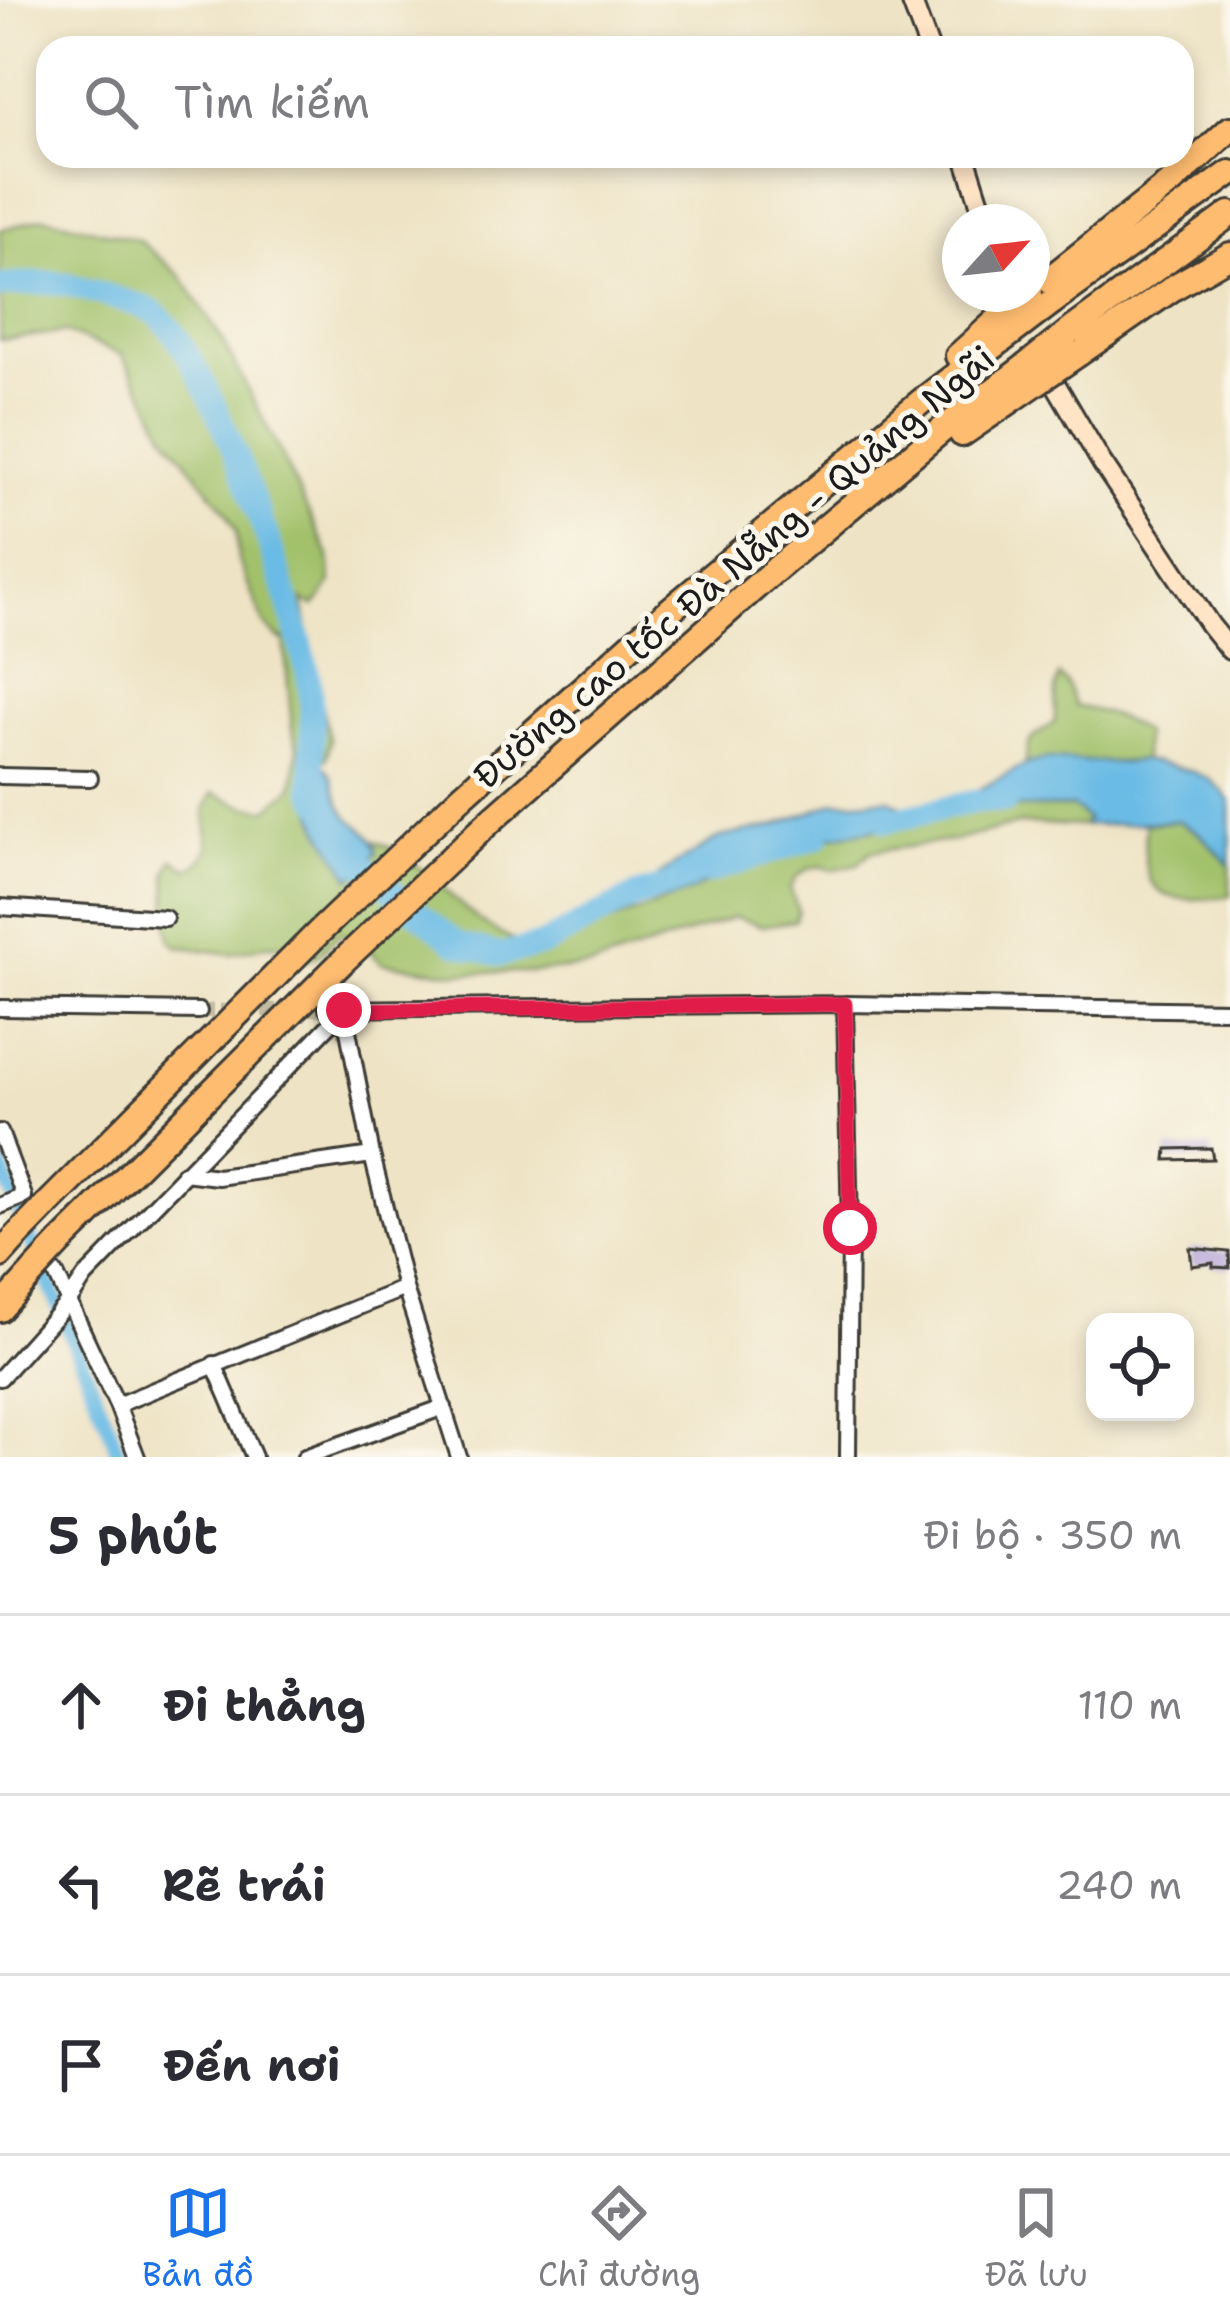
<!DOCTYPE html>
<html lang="vi">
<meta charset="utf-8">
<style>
body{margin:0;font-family:"Shantell Sans",sans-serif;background:#f7f7f7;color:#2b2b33}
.controls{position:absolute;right:36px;bottom:36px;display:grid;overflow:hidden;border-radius:24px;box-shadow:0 6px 18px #0003}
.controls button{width:108px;height:108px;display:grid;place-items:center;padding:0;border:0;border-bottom:3px solid #e1e1e2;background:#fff;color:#2b2b33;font:60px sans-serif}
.compass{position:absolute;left:942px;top:204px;width:108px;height:108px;border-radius:50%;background:#fff;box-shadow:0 6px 18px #0003;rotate:63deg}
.stop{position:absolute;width:36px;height:36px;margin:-27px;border:9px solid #e11d48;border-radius:50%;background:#fff}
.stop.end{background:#e11d48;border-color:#fff;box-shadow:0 3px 12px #0008}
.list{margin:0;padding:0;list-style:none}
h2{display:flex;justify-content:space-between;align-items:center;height:156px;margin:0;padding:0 48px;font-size:51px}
h2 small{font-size:39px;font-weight:400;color:#7c7c81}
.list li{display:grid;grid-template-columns:78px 1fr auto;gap:36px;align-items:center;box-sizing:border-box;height:180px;padding:0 48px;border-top:3px solid #e1e1e2}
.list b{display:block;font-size:45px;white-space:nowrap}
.list em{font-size:39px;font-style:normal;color:#7c7c81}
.icon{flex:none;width:66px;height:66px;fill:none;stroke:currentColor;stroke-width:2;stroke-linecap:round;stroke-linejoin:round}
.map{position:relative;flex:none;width:1230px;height:1457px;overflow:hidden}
.search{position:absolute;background:#fff;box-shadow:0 6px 18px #0003;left:36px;right:36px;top:36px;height:132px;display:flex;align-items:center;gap:30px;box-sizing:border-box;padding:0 42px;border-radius:36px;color:#7c7c81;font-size:45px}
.sheet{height:696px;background:#fff}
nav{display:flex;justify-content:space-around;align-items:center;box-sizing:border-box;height:168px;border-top:3px solid #e1e1e2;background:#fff;font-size:33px;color:#7c7c81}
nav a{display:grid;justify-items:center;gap:6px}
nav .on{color:#1a73e8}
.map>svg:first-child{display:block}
.green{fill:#a2c16a;stroke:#5f6e43;stroke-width:3}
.water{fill:#6abbe5;stroke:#436c80;stroke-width:3}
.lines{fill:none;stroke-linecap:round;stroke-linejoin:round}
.canal{stroke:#6abbe5;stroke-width:15}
.river{stroke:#6abbe5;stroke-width:24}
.building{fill:#b3a4d7}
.street-tunnel{stroke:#c4bba3;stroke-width:14;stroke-dasharray:14 7;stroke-linecap:butt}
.street-casing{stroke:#3c3a35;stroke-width:20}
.secondary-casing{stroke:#3c3a35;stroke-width:24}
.highway-casing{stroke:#3c3a35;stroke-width:30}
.street{stroke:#fff;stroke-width:14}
.secondary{stroke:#ffe4c6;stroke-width:18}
.highway{stroke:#febc70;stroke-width:24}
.highway-bridge-casing{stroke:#3c3a35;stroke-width:30;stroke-linecap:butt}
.highway-bridge{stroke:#febc70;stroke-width:24}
.route{stroke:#e11d48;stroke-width:15}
.labels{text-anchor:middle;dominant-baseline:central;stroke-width:10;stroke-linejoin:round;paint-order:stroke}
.street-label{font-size:36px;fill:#1c1c1c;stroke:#fbf7ec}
</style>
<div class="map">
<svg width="1230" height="1457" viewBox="0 0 1230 1457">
<rect width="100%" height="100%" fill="#fbf7ec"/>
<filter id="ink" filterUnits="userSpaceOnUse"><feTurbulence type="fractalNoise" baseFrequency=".00833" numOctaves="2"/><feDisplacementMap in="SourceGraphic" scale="24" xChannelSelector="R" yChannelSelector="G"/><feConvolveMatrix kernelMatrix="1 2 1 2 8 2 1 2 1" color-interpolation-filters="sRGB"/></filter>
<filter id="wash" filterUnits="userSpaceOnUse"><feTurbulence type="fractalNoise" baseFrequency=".004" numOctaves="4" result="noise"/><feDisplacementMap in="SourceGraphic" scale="48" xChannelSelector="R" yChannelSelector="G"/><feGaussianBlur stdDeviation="2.7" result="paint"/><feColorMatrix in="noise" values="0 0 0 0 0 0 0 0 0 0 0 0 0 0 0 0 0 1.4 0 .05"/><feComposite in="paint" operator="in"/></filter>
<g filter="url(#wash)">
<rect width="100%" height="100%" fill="#eee3c5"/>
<path class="green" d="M44,217L139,240L181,276L220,336L276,444L329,556L331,583L321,599L313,606L303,600L315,677L330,741L326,759L316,765L309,793L318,822L351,878L377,853L375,841C427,859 464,922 514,940C522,943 533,943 542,945L535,950L693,891L759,849L986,808L1073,806L1081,811L1088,820L1084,826L1019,824L957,840L870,852L858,864L831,870L821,866L808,869L797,876L790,888L798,911L795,921L762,926L735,917L591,967L532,972L455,973L382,963L371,952L342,933C330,939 316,966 302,959C296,955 293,949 287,945H266L231,954L177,946L171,940L168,925L167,873L173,859L188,869L199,863L209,849L205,809L213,793L247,807L268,809L293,787L298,749L292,730L284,639H279L264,624L238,559L236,531L225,510L165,434L149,401L122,355L65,332L0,340V230Z
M1059,676L1067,684L1075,706C1101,711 1122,716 1144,733L1143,760C1104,767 1064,755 1026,764C1026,734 1035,738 1055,722V688Z
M1179,821L1199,833L1230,865V896C1163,905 1138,899 1146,824Z"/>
<path class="water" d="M1047,759L1124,763L1143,760L1191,771L1209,779L1224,792L1230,802V865L1199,833L1179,821L1084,826L1087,819L1073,807L986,808L978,801V790L1026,764Z
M317,762C337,773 332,787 341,805C350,826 374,828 377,853L351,878C329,841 296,807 317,762Z
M890,799L916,815L921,821L759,849L693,891L667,901L649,892L651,883L665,871L720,837L775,826L835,802Z"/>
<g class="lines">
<path class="canal" d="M0,1166L112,1434L119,1457"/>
<path class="river" d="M0,286C18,285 37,282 55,283C66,283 142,305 152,311C206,342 302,622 310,688C314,720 311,757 313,789L322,803
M887,821L978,801H1006
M347,843L357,858L404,902L458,944L500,955L542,945L634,897L676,883
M709,872L818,837"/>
</g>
<g id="blocks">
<path class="building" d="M1211,1148L1213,1159L1166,1160L1167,1149Z
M1190,1248L1229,1252L1230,1268L1213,1267V1263L1192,1266Z"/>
</g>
</g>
<g filter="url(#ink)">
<use href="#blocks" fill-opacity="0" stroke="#3c3a35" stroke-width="3"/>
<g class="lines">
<path class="street-tunnel" d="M199,1011L327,1009"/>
<g class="street-casing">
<path id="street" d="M0,776L90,778
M0,907L165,918
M845,1004L850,1228L848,1457
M0,1008L199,1011
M327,1009L845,1004L1230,1010
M344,1010L372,1155L405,1288L459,1457
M0,1132L24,1196L0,1206
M184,1173L218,1177L372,1155
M56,1274L117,1405L405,1288
M214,1364L254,1457
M0,1378L69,1301L85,1277L344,1010
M117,1405L137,1457
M305,1457L444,1407"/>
</g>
<g class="secondary-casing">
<path id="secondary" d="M911,0L929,48
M965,156L986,222
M1056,385L1102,463L1210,625L1230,650"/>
</g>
<g class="highway-casing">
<path id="highway" d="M1032,293L1173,181L1230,129
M1052,302L1230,173
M1069,332L1230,214
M1078,354L1176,286L1230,255
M958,356L1001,317
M962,434L1036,383
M48,1204L319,932L462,796L670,610L923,400L1010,334
M63,1240L343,961L488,823L762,581L943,429L1026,366
M0,1255L16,1237
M0,1309L35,1270"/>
</g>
<use href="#street" class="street"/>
<use href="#secondary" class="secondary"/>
<use href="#highway" class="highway"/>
<g class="highway-bridge-casing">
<path id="highway-bridge" d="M1001,317L1030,294
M1010,334L1052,302
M1026,366L1069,332
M1036,383L1078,354
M16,1237L48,1204
M35,1270L63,1240"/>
</g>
<use href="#highway-bridge" class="highway-bridge"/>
</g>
</g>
<g class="lines" filter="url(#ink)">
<path class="route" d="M344,1010L845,1004L850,1228"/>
</g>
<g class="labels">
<g class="street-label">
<text transform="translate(734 567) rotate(-40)">Đường cao tốc Đà Nẵng - Quảng Ngãi</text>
</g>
</g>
</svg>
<div class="controls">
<button><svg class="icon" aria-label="locate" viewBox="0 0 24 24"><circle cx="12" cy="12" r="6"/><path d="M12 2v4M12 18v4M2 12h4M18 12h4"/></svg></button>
</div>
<svg class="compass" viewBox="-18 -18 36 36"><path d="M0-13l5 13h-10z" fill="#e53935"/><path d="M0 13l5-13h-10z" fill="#7c7c81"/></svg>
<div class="stop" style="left:850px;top:1228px"></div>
<div class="stop end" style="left:344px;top:1010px"></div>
<div class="search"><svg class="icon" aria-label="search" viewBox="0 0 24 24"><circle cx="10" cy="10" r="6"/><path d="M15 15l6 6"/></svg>Tìm kiếm</div>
</div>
<section class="sheet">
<h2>5 phút<small>Đi bộ · 350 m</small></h2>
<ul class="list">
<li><svg class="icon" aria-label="ahead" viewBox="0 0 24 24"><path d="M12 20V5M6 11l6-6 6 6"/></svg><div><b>Đi thẳng</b></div><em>110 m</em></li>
<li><svg class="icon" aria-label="left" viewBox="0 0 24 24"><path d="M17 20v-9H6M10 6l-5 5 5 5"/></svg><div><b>Rẽ trái</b></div><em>240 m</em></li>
<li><svg class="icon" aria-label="arrive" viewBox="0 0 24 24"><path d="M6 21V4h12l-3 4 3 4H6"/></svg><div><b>Đến nơi</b></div></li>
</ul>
</section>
<nav>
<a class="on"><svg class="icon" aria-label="map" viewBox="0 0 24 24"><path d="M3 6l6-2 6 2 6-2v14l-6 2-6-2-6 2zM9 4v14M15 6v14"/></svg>Bản đồ</a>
<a><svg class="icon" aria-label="directions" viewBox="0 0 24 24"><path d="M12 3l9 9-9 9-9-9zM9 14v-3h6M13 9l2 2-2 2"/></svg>Chỉ đường</a>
<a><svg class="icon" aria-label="saved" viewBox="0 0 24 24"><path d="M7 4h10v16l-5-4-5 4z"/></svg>Đã lưu</a>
</nav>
